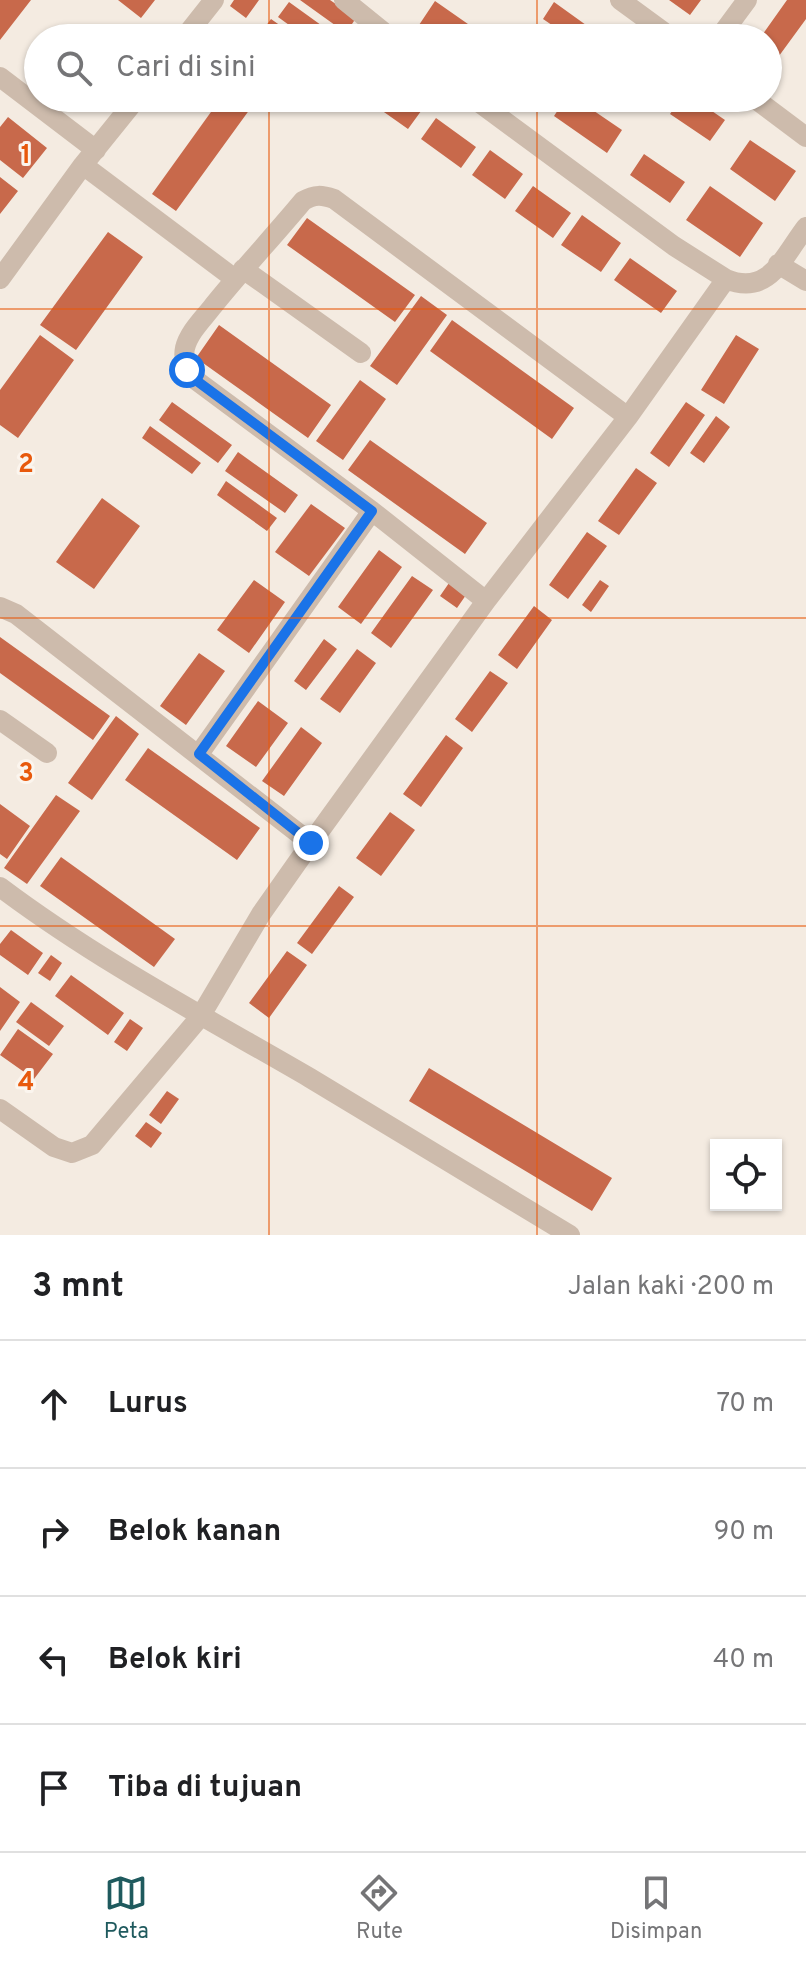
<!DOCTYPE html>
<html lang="id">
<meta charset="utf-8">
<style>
body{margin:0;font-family:Overpass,sans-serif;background:#f2f2f2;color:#202124}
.controls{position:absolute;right:24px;bottom:24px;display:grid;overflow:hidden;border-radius:0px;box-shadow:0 2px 6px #0004}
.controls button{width:72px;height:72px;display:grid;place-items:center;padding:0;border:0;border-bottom:2px solid #e0e0e0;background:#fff;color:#202124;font:40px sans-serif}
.stop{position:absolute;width:24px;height:24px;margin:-18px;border:6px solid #1a73e8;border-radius:50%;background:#fff}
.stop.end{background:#1a73e8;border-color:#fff;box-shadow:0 2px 8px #0008}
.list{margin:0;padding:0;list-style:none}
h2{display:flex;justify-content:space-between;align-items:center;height:104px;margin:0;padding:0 32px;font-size:34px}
h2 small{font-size:26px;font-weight:400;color:#757577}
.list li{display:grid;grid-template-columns:52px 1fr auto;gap:24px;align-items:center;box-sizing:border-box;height:128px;padding:0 32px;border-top:2px solid #e0e0e0}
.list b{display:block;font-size:30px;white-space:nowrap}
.list em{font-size:26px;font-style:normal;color:#757577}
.icon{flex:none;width:44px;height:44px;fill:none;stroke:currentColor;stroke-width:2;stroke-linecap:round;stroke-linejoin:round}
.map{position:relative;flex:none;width:806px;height:1235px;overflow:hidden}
.search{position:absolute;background:#fff;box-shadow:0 2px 6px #0004;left:24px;right:24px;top:24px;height:88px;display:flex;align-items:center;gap:20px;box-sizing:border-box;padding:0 28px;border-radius:44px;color:#757577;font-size:30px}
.sheet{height:616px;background:#fff}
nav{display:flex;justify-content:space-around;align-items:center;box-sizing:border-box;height:112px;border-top:2px solid #e0e0e0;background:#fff;font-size:22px;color:#757577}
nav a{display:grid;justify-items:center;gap:4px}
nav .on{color:#1f5a5e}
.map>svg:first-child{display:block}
.building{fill:#c8694b}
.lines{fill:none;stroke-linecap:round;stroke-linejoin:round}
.minor{stroke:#cdbbac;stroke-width:20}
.route{stroke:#1a73e8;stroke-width:10}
.grid{fill:none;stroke:#e8590c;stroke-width:2;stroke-opacity:0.55}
.grid-label{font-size:26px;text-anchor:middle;font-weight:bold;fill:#e8590c;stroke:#fbf5ee;stroke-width:6;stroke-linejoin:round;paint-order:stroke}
</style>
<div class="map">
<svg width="806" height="1235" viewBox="0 0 806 1235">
<rect width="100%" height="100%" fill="#f4ebe1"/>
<path class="building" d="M0,0H31L0,40Z
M118,0H155L141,18Z
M234,0H259L246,18L230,6Z
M300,0H330L356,18L346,33Z
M669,0H701L690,15Z
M787,0H806V19L768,71V38H760Z
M435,1L488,38H431L417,28Z
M289,2L339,38H307L278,17Z
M554,2L586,25L577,38H571L543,19Z
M271,19L298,38H257Z
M90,24L108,38H79Z
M221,98H258L176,211L152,194Z
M379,98H410L424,107L408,129L374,105Z
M566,98H575L622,130L607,153L554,116Z
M681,98H693L725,120L710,141L670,114Z
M8,117L47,148L23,178L0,160V127Z
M436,118L476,147L461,168L421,139Z
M750,140L796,171L775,201L730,169Z
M490,150L523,174L505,199L472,175Z
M644,154L685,182L670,203L630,175Z
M0,177L18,191L0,214Z
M533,186L571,213L553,238L515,211Z
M710,186L763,223L740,257L686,220Z
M582,215L621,243L601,272L561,245Z
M307,218L415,295L395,322L287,245Z
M108,232L143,257L76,350L40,325Z
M630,258L677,291L661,313L614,280Z
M421,296L447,315L397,385L370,366Z
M452,320L574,408L552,439L430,351Z
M219,325L331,405L308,438L196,358Z
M40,335L74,360L18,438L0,425V390Z
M736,335L759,349L724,404L701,390Z
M360,380L386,399L343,460L316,441Z
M172,402L232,445L218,463L159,420Z
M686,402L705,415L669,467L650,453Z
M716,416L730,427L704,463L690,453Z
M150,426L201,463L192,474L142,438Z
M370,440L487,523L465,554L348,470Z
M238,452L298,495L285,513L225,471Z
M636,468L657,483L619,535L598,521Z
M226,481L277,518L267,531L217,495Z
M102,498L140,526L94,589L56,562Z
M311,504L345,528L309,576L275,552Z
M587,532L607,546L568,599L549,585Z
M379,550L402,567L361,624L338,607Z
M412,576L433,590L391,648L371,633Z
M254,580L285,602L249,653L217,630Z
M600,580L609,586L591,612L582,605Z
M449,583L466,595L457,608L440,596Z
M534,606L552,620L517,669L498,655Z
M0,637L110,716L93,740L0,673Z
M324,639L337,649L306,690L294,681Z
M357,649L376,663L340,713L320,699Z
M199,653L225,671L186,725L160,706Z
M490,671L508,683L472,732L455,719Z
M258,701L288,723L256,767L226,746Z
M116,716L139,734L92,800L68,783Z
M301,727L322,743L284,796L262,781Z
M446,735L463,748L421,807L403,794Z
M148,748L260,828L237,860L125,780Z
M56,795L80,811L27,884L4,868Z
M0,804L30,826L7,859L0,854Z
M390,812L415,830L381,876L356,858Z
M61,857L175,939L154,967L40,886Z
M339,886L354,897L312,954L297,943Z
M11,930L43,953L28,975L0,955V944Z
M287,951L307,965L269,1018L249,1003Z
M51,955L62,963L50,981L38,973Z
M71,975L124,1013L108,1035L55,996Z
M0,987L20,1002L0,1031Z
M31,1002L64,1026L49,1046L16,1022Z
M130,1019L143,1028L127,1051L114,1042Z
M18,1029L53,1054L34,1079L0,1055Z
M429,1068L612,1178L592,1211L409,1101Z
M167,1091L179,1099L161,1124L149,1115Z
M146,1122L162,1133L151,1148L135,1136Z"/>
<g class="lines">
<path class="minor" d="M344,0L391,38
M620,0L672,38
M184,38L214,0
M719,38L747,0
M0,77L96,150
M754,98L806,137
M83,165L235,279
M778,264L806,281
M243,269L361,353
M0,279L83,165L137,98
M726,279C769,297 783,257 806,227
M486,601L372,511L197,381C189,372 182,362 185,348C189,332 203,319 213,306C242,270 273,237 303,201C315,194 322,195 334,199L628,417
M0,607L16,614L311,843
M0,720L47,753
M199,754L372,511
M0,887C97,960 205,1017 310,1078C397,1130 483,1183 570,1235
M0,1109L54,1147L72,1153L92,1145L200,1017L261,914L311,843L486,601L628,417L726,279L674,246L473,98"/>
</g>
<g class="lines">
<path class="route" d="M187,370L197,381L372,511L199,754L311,843"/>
</g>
<path class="grid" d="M269,0V38M537,0V38M269,98V1235M537,98V1235M0,309H806M0,618H806M0,926H806"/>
<g class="grid-label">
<text x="26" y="163">1</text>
<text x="26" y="472">2</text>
<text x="26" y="781">3</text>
<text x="26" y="1090">4</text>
</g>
</svg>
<div class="controls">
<button><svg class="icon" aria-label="locate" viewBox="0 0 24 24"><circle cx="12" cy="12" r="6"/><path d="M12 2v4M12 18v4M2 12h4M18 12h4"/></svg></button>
</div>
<div class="stop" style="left:187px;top:370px"></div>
<div class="stop end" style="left:311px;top:843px"></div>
<div class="search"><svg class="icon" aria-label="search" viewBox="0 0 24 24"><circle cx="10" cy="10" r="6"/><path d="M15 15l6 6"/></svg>Cari di sini</div>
</div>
<section class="sheet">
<h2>3 mnt<small>Jalan kaki · 200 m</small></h2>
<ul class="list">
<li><svg class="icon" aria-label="ahead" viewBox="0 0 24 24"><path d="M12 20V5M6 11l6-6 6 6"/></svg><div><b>Lurus</b></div><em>70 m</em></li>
<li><svg class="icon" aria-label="right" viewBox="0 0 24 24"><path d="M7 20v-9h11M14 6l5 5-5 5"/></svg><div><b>Belok kanan</b></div><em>90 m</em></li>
<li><svg class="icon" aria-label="left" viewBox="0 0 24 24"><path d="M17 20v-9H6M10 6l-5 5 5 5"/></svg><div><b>Belok kiri</b></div><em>40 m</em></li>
<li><svg class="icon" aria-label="arrive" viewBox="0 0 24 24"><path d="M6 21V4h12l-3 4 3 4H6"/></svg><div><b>Tiba di tujuan</b></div></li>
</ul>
</section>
<nav>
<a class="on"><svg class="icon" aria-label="map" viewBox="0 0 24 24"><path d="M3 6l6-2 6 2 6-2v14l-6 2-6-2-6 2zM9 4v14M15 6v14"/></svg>Peta</a>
<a><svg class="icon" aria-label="directions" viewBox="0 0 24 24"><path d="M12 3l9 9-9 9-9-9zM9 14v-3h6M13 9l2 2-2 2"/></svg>Rute</a>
<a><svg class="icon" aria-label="saved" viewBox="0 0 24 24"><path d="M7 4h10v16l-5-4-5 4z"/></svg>Disimpan</a>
</nav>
